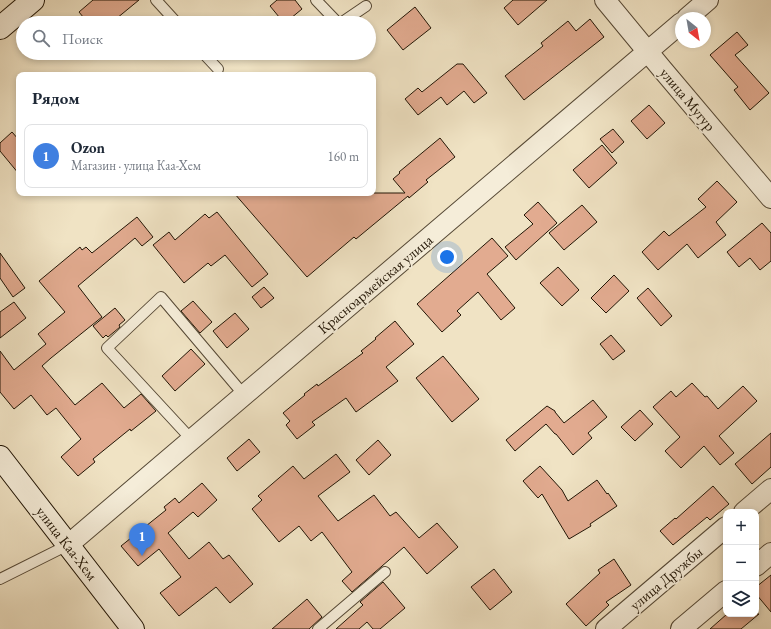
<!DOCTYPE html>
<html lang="ru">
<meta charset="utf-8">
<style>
body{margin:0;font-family:"EB Garamond",serif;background:#f2f2f3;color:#1f2937}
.controls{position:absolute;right:12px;bottom:12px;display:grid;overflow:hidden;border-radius:8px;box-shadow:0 2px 6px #0003}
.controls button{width:36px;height:36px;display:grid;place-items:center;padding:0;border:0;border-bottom:1px solid #e0e1e3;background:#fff;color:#1f2937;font:20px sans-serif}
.compass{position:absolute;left:675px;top:12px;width:36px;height:36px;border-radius:50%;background:#fff;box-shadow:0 2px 6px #0003;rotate:149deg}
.you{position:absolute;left:447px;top:257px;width:14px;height:14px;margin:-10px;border:3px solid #fff;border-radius:50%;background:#1a73e8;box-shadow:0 0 0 6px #1a73e833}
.badge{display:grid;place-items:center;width:26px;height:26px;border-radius:50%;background:#8f2418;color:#fff;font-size:13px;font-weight:700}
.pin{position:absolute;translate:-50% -33px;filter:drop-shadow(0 1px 2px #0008)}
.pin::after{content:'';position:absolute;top:21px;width:14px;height:12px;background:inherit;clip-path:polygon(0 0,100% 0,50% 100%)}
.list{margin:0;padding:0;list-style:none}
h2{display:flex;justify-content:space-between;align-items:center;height:52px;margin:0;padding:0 16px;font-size:17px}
h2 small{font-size:13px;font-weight:400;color:#747a83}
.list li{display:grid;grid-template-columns:26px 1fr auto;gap:12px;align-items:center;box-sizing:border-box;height:64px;margin:0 8px 8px;padding:0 8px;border:1px solid #e0e1e3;border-radius:8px}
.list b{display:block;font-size:15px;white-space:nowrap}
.list p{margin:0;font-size:13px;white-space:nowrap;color:#747a83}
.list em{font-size:13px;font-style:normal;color:#747a83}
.icon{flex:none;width:22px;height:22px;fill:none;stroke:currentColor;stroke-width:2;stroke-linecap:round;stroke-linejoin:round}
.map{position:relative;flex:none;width:771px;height:629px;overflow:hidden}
.search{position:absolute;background:#fff;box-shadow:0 2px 6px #0003;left:16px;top:16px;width:360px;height:44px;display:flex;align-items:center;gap:10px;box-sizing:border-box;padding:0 14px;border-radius:22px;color:#747a83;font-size:15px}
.panel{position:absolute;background:#fff;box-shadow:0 2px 6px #0003;left:16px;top:72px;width:360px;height:124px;border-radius:8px}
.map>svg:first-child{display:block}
.building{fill:#e2ab90;stroke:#211505}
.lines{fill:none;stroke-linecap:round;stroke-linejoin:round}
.lane-casing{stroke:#554835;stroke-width:12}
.street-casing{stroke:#554835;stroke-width:22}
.secondary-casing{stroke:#211505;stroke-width:24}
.lane{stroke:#f5edd9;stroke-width:10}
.street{stroke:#f5edd9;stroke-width:20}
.secondary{stroke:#f5edd9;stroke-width:22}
.labels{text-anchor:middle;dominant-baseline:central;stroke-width:3.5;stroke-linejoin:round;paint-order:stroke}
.street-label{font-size:15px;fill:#211505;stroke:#f5edd9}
</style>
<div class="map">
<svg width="771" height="629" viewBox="0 0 771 629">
<rect width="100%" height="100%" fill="#f0e3c4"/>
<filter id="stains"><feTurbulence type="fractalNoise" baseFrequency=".005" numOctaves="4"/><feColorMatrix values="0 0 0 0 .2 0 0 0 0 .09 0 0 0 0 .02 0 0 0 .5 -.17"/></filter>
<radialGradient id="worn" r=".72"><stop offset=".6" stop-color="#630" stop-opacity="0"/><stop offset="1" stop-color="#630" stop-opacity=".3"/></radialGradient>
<path class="building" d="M93,0H139L111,23H88L79,12Z
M277,0H295L302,9L285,23H284L270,6Z
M513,0H547L518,25L504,8Z
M415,7L431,28L403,50L387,30Z
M590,19L604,37L524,100L505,76L543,46L541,43L568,21L576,31Z
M737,32L748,45L735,55L769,93L750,110L734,90L738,87L710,55Z
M457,64H463L487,93L474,103L464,91L447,105L441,97L418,115L405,99L418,88L422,92Z
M649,105L665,123L647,139L631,121Z
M613,129L624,142L612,153L600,139Z
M12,132L19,140V174L0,151V143Z
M440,138L455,157L426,180L428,182L409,198L408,196L356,239L354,237L307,277L234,193H405L393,179L400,173L399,172Z
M602,145L617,163L589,188L573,170Z
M717,181L737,202L716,222L726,235L698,258L687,244L658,270L642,252L664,231L669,236L706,207L698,199Z
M538,202L557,223L516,260L505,247L533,224L524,215Z
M582,205L597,222L564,250L549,233Z
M217,212L268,274L252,287L225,255L211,266L208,263L184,283L153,245L169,232L175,240L205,214L209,218Z
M137,217L153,237L142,246L135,238L78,286L102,317L51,358L42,366L75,405L102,383L124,408L141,394L156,411L131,431L130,429L93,459L95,462L78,476L61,457L81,439L56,408L47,415L31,395L14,409L0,392V351L14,370L46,344L38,334L65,312L39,281L80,247L82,250L86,247L92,253Z
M762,223L771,233V261L760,270L750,258L739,267L727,252Z
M492,238L508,256L487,274L515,308L501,320L478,292L457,311L461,315L442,332L417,304Z
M0,253L25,288L13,297L0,278Z
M558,267L579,290L562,306L540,283Z
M614,275L629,291L606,313L591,298Z
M264,287L274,298L261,308L252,297Z
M648,288L672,316L661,326L637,298Z
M193,301L212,322L200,333L181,311Z
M14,302L26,318L0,338V312Z
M115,308L125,320L119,325L120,327L108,337L106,335L103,338L93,326Z
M235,313L249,329L227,348L213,331Z
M395,321L414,344L386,367L398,381L356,412L346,398L312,422L315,425L297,439L286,425L290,421L283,413L305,395L304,394L317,384L318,386L363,353L361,351L376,339L375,338Z
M611,335L625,351L613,360L600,344Z
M191,349L205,364L175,391L162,376Z
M443,356L479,399L452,422L416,378Z
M692,383L705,397L707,396L718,409L743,386L757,401L719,436L734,453L720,465L704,446L681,468L665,451L680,437L653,407L671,391L676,397Z
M593,400L607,417L588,433L592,438L573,455L556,434H555L546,424L515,451L506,440L547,406L555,411V412L564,423Z
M640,410L653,424L635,441L621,427Z
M771,433V467L752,484L735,464Z
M249,439L260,452L237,471L227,458Z
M378,440L391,455L369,475L356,460Z
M336,454L350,472L318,496L338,521L374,495L390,516L396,512L419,538L437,523L458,547L427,574L404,547L352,592L342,581L352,572L322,532L311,541L299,526L279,542L252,509L262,500L258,496L293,466L304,479Z
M540,466L562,490L568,501L597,480L607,494L608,493L617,506L590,524L591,526L569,539L542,494L538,498L523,481Z
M202,483L217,500L198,517L193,512L168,533L189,559L209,542L223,559L229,555L253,584L230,603L216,587L179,616L160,593L181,577L159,549L138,566L121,546L166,510L164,507L175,498L179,503Z
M713,486L729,504L710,520L707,517L673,545L660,531L675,518L676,519Z
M614,559L631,585L606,602L609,605L586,626L566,604L600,573L598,570Z
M494,569L512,592L490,610L471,587Z
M771,575V612L756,594V587Z
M383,582L405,608L380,629H373L367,622L359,629H336L363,605L360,602Z
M307,599L322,617L309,629H272Z
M727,614H759L741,629H710Z"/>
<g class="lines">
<g class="lane-casing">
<path id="lane" d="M156,0L177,23
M316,0L338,23
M341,23L366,6
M203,53L218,69
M192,440L107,348L161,297L244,395
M0,579L68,545
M318,629L385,572"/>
</g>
<g class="street-casing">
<path id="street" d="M605,0L662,69L771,198
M687,18L708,0
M744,512L771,489
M68,545L681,23
M756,566L771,553
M606,629L726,527
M681,629L726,591"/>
</g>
<g class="secondary-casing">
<path id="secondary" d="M0,28L33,0
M0,457L133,629"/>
</g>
<use href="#lane" class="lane"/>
<use href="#street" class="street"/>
<use href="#secondary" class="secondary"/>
</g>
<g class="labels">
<g class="street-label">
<text transform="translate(688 99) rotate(50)">улица Мугур</text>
<text transform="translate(375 284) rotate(-40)">Красноармейская улица</text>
<text transform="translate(67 543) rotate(52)">улица Каа-Хем</text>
<text transform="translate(666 578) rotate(-40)">улица Дружбы</text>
</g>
</g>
<rect width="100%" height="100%" filter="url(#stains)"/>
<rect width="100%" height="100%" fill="url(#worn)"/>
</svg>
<div class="controls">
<button>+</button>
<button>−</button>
<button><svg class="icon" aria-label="layers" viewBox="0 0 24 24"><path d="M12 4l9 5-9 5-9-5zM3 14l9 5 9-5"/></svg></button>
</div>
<svg class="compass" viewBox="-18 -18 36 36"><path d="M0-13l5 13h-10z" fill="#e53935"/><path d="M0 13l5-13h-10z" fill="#747a83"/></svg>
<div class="you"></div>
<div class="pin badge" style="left:142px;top:556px;background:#3f7fe0">1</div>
<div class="search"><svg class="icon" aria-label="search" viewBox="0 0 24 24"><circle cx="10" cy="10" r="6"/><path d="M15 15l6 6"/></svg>Поиск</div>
<section class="panel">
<h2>Рядом<small></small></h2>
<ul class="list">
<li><span class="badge" style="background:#3f7fe0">1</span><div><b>Ozon</b><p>Магазин · улица Каа-Хем</p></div><em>160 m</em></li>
</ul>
</section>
</div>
